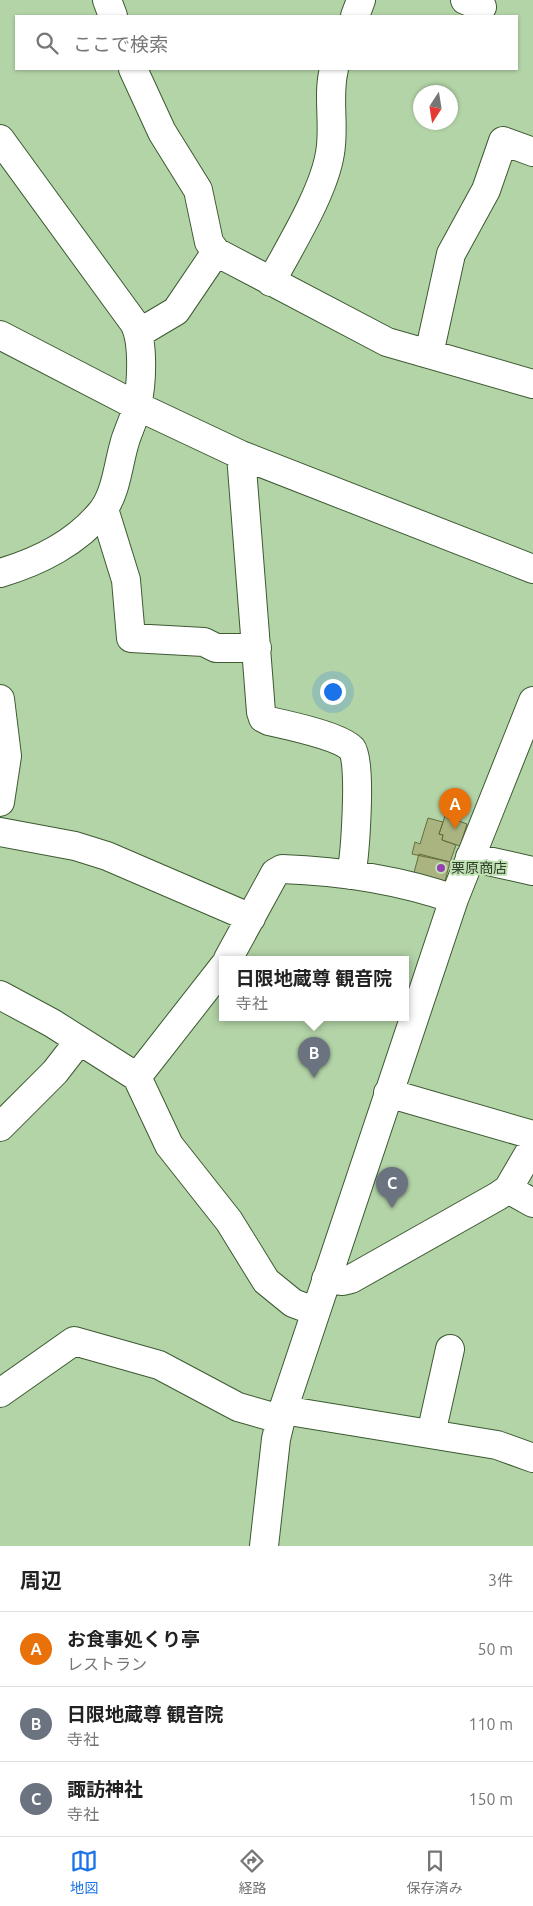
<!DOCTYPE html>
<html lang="ja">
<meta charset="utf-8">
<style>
body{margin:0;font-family:Ubuntu,"Noto Sans JP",sans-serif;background:#f2f2f2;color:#222}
.compass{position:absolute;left:413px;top:85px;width:45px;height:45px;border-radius:50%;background:#fff;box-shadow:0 1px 4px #0004;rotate:192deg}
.you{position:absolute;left:332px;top:691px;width:18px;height:18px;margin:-12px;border:4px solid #fff;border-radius:50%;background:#1a73e8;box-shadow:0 0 0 8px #1a73e833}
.badge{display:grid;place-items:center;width:32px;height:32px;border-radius:50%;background:#1a73e8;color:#fff;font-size:16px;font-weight:700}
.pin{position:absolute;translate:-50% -41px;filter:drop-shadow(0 1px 2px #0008)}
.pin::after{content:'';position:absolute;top:26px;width:18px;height:15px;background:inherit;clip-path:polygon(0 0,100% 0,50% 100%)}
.popup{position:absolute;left:219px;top:956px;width:190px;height:65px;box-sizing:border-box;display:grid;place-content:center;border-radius:0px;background:#fff;filter:drop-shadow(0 1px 4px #0005);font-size:16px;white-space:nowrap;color:#767676}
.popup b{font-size:19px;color:#222}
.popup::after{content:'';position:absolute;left:50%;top:100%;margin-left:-10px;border:10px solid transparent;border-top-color:#fff}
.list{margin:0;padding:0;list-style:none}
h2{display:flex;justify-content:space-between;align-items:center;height:65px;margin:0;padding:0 20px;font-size:21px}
h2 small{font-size:16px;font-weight:400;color:#767676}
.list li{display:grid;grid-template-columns:32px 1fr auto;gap:15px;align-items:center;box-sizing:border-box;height:75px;padding:0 20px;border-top:1px solid #e0e0e0}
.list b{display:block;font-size:19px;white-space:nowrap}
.list p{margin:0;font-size:16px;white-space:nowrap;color:#767676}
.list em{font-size:16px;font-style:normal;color:#767676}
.icon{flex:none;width:28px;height:28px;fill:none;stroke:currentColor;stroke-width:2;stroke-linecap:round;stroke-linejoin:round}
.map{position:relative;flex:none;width:533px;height:1546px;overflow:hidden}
.search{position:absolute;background:#fff;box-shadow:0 1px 4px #0004;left:15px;right:15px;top:15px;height:55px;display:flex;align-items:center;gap:12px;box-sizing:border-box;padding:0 18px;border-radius:0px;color:#767676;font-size:19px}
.sheet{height:290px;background:#fff}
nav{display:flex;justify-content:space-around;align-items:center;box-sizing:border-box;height:70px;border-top:1px solid #e0e0e0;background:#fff;font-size:14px;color:#767676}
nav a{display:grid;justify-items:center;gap:2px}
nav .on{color:#1a73e8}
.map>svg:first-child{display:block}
.building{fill:#aab481;stroke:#656e3e}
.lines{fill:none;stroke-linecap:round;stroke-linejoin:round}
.minor-casing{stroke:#3d5a32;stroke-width:30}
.minor{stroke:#fff;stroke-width:28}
.poi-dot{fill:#9541af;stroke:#c0e1b3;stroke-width:2}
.labels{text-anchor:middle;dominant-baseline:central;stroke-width:4;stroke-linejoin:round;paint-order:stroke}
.poi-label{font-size:14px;fill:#313e2c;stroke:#c0e1b3;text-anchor:start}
</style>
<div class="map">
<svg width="533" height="1546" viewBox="0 0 533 1546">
<rect width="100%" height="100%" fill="#b3d4a7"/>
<path class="building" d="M445,816L467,824L460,846L442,840L443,835L439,834Z
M428,818L443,822L439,834L443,835L442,840L456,845L450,862L412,854L415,842L420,844Z
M419,854L450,862L444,885L412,880Z"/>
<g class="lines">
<g class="minor-casing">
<path id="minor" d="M107,0L113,16
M465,0L482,7
M355,16L361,0
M133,69L162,132L198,190L209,242L216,252L387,342L533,384
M0,139L134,323C144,341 142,384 137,405C135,419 127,432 124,445C118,466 116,492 103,510C78,542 38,562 0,573
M271,282C290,246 324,192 330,153C335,125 327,96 334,69
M139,333L176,311L216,252
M0,335L137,406L241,455L533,569
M429,354L451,254L486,190L503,141L533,152
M241,455L261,712L263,718L269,721C287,725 340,736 352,749C362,761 355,856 351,875
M104,509L126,580L131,638L204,642L216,648H257
M0,699L7,756L0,802
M0,832L75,846L107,856L251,918
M470,857L533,871
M228,959L275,873L282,869C340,871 399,880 454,899
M0,995L52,1023L137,1077L169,1145L229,1221L266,1281L293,1303L314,1311
M137,1077L223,967
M388,1093L533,1135
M0,1127L55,1072L79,1041
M508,1189L533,1203
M326,1279L343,1281L351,1279L498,1196L508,1189L533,1146
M0,1393L74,1341L159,1365L238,1407L280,1419
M283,1410L497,1445L533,1458
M431,1434L450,1349
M264,1546L276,1439L283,1410L454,899L533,701"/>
</g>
<use href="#minor" class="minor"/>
</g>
<circle class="poi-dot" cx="441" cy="868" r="5"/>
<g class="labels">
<g class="poi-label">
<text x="451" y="868">栗原商店</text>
</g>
</g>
</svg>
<svg class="compass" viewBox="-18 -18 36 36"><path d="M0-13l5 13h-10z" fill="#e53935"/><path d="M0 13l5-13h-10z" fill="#767676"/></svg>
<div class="you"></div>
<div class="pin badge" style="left:455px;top:829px;background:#e8710a">A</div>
<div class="pin badge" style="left:314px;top:1078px;background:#6b7280">B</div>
<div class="popup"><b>日限地蔵尊 観音院</b>寺社</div>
<div class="pin badge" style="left:392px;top:1208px;background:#6b7280">C</div>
<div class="search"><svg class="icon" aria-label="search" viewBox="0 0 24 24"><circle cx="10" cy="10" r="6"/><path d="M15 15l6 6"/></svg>ここで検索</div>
</div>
<section class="sheet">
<h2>周辺<small>3件</small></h2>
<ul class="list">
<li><span class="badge" style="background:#e8710a">A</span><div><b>お食事処くり亭</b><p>レストラン</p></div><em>50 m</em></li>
<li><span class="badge" style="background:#6b7280">B</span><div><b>日限地蔵尊 観音院</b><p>寺社</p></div><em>110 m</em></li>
<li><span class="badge" style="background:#6b7280">C</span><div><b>諏訪神社</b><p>寺社</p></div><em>150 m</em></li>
</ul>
</section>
<nav>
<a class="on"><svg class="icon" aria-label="map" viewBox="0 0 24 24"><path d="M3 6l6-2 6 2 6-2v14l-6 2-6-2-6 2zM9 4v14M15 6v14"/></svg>地図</a>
<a><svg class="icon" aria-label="directions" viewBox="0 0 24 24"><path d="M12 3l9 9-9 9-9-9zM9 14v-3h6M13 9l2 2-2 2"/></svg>経路</a>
<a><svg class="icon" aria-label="saved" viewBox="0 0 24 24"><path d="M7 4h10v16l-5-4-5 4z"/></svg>保存済み</a>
</nav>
